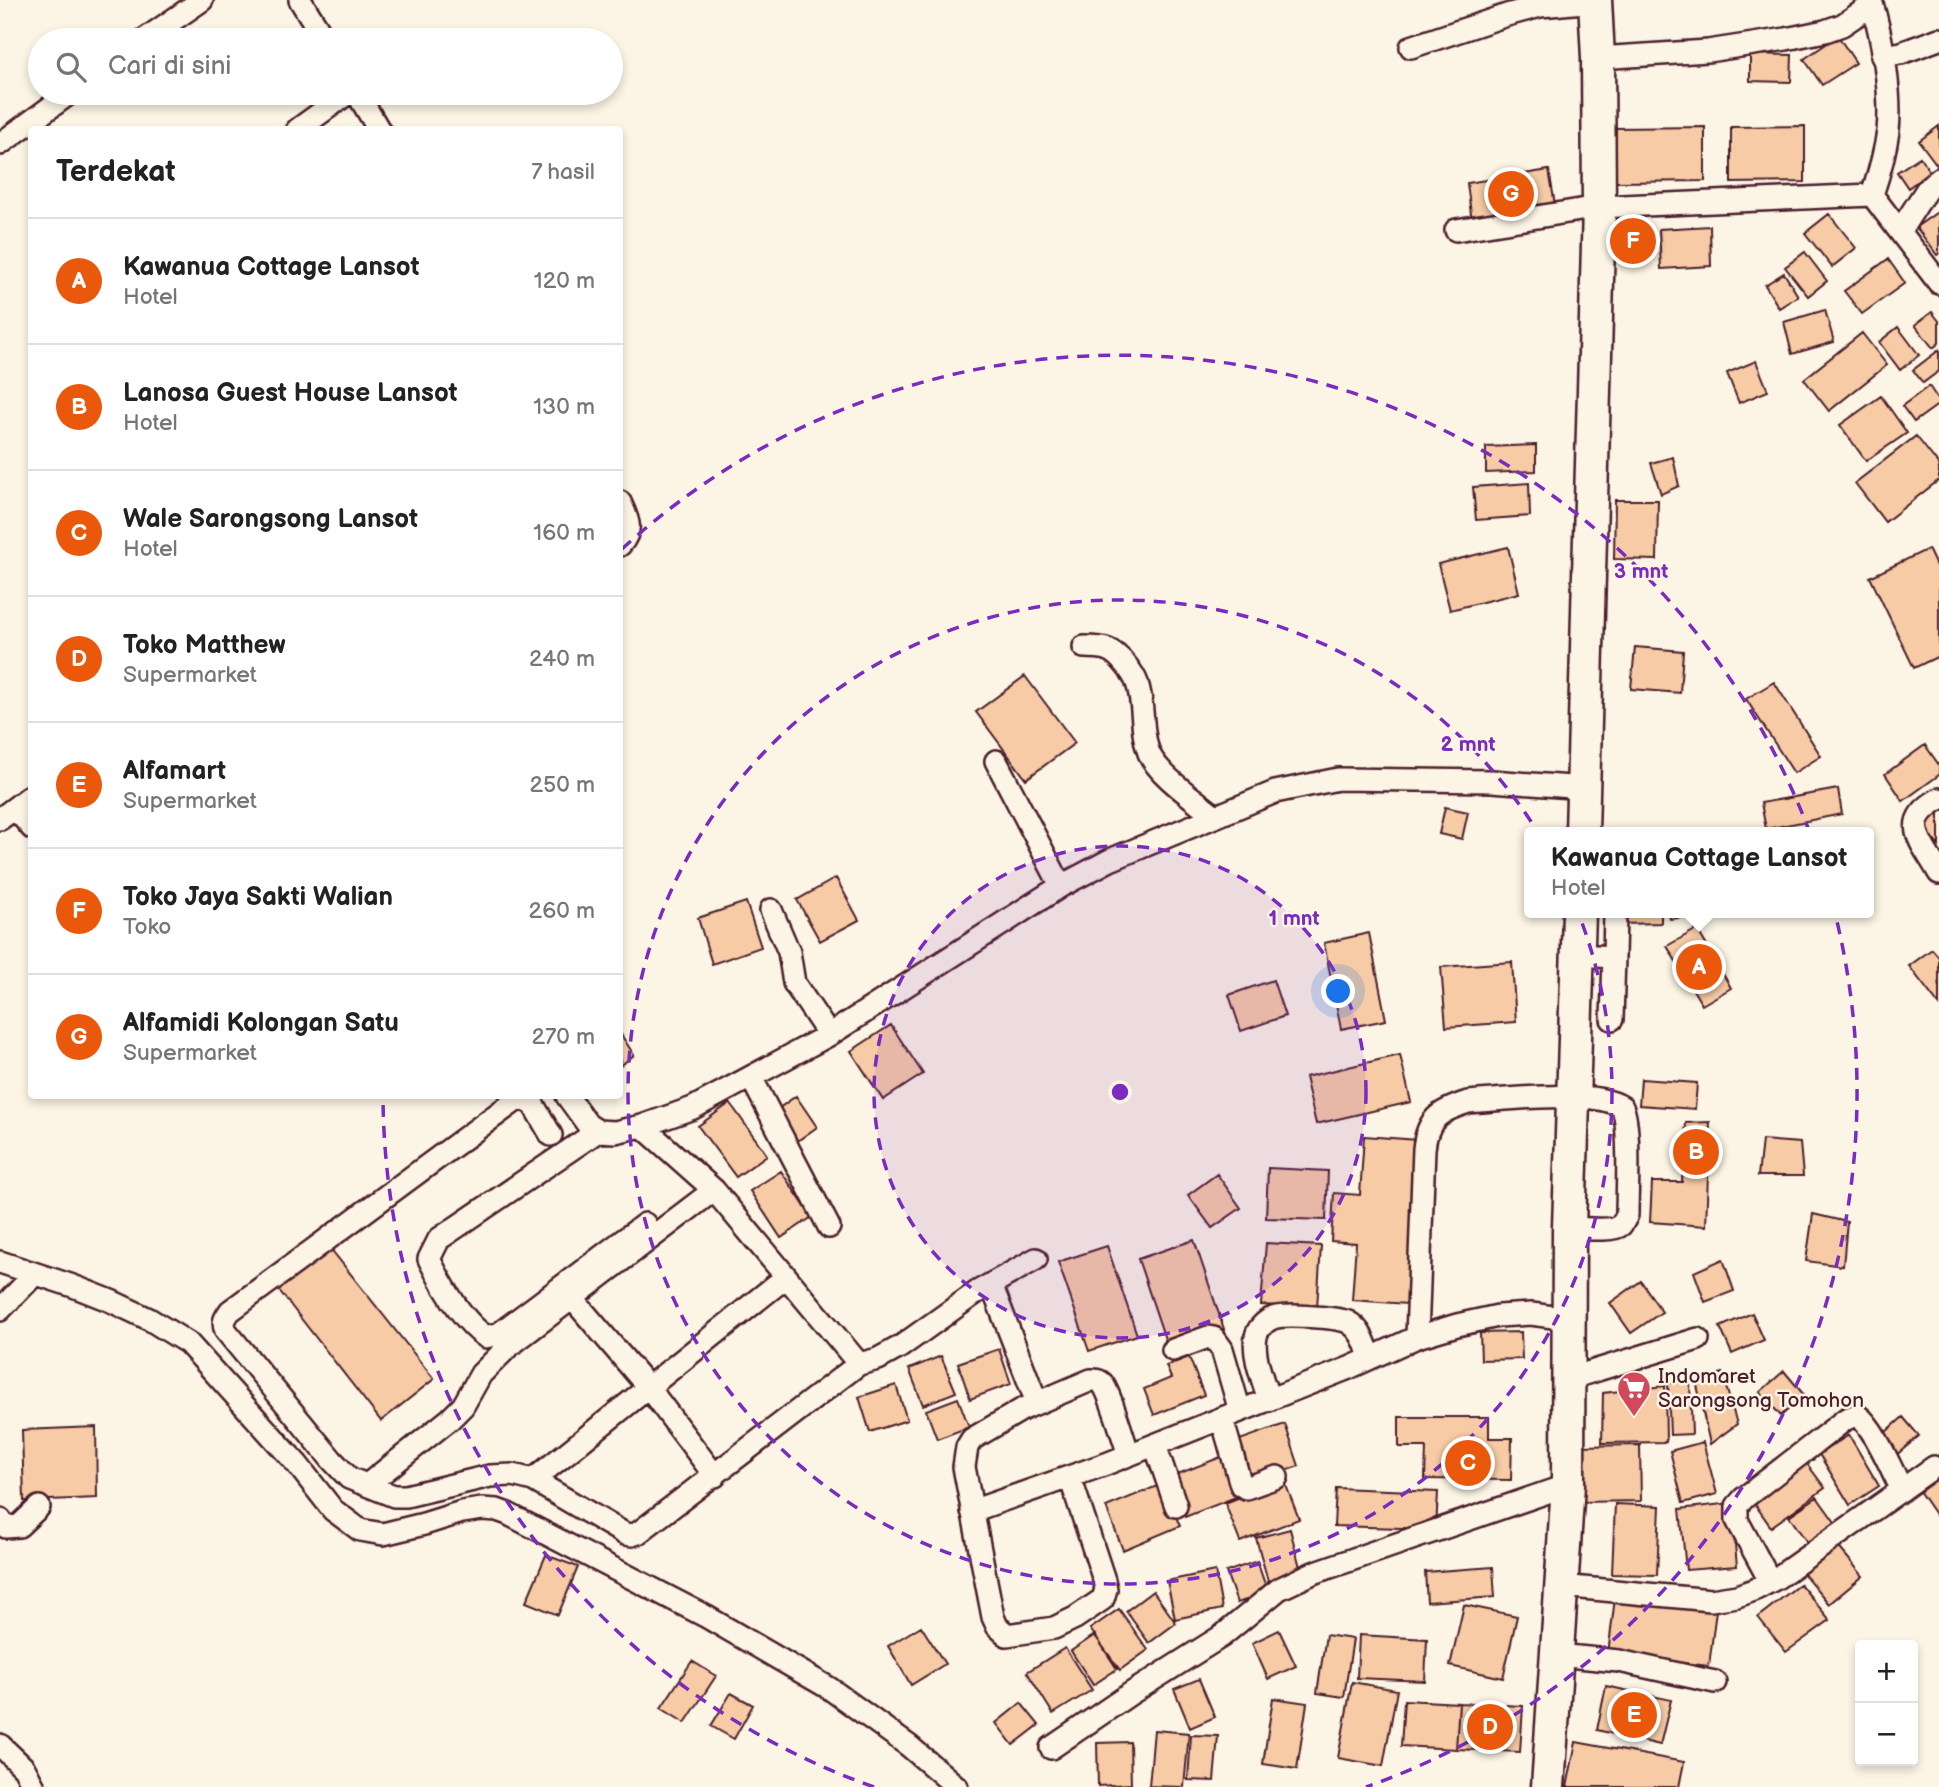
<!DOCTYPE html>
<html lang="id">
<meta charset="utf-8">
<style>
body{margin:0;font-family:"Balsamiq Sans",sans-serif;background:#f6f6f6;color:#222}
.controls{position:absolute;right:21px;bottom:21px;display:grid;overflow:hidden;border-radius:7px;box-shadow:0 4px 10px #0003}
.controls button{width:63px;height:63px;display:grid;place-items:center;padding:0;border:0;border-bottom:2px solid #e0e0e0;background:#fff;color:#222;font:35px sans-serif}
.you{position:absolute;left:1339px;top:992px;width:24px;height:24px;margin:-18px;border:5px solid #fff;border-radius:50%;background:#1a73e8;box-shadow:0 0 0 10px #1a73e833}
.badge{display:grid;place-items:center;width:46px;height:46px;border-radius:50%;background:#ea580c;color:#fff;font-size:23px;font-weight:700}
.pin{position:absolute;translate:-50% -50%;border:4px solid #fff;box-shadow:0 2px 7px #0006}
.popup{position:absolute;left:1524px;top:827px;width:350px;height:91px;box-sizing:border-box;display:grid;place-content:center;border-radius:7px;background:#fff;filter:drop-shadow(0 2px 5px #0005);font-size:23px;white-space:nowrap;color:#767676}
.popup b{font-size:26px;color:#222}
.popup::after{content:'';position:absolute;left:50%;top:100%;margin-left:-14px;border:14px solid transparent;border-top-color:#fff}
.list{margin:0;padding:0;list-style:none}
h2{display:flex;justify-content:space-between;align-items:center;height:91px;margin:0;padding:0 28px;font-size:30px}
h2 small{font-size:23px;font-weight:400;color:#767676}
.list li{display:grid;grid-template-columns:46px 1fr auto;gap:21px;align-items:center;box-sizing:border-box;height:126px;padding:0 28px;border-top:2px solid #e0e0e0}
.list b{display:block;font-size:26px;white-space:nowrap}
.list p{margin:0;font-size:23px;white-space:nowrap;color:#767676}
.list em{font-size:23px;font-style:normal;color:#767676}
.icon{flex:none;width:38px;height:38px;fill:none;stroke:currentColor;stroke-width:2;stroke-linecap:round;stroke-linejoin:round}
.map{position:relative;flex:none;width:1939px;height:1787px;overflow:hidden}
.search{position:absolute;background:#fff;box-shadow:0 4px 10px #0003;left:28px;top:28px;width:595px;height:77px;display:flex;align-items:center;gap:18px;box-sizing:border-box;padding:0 24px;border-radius:38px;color:#767676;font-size:26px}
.panel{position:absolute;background:#fff;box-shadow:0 4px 10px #0003;left:28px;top:126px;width:595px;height:973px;border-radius:7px}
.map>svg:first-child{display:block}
.building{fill:#f6cba5;stroke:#4a1f2b;stroke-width:2}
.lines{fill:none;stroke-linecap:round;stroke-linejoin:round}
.minor-casing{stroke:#4a1f2b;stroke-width:26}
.highway-casing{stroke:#4a1f2b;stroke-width:37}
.minor{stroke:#fcf5e5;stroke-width:21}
.highway{stroke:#fcf5e5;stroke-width:32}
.ring{fill:none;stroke:#7b2cbf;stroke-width:3.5;stroke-dasharray:12 9}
.labels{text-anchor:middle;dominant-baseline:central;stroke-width:5;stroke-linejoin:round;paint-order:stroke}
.poi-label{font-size:21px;fill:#4a1f2b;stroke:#fcf5e5;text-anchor:start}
.centre{fill:#7b2cbf;stroke:#fcf5e5;stroke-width:3.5}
.ring-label{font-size:21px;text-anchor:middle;font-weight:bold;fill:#7b2cbf;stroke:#fcf5e5;stroke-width:5;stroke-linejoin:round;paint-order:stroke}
</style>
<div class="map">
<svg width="1939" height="1787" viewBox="0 0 1939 1787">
<rect width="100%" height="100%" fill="#fcf5e5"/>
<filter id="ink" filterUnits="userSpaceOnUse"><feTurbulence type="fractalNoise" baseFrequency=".0143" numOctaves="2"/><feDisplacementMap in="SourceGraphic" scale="14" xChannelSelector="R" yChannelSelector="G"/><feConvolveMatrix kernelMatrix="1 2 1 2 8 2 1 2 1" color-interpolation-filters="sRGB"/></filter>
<g filter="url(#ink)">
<path class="building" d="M1838,36L1856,63L1822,85L1804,59Z
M1750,54L1792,55L1791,82L1750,81Z
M1805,126V182L1731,183V127Z
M1939,126V163L1937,165L1919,141Z
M1705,127V181L1615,182V128Z
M1920,157L1930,172L1908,188L1897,172Z
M1549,170L1555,205L1472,222L1467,183Z
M1939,211V254L1937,255L1916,227Z
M1829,214L1856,248L1832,267L1805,233Z
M1710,226L1711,266L1661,269L1659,229Z
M1617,228L1650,229L1649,254L1616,253Z
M1805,252L1827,281L1808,296L1785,267Z
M1888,259L1905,283L1862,314L1844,291Z
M1784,273L1798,296L1779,308L1765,285Z
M1825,310L1834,342L1792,354L1784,322Z
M1932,312L1939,321V343L1933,348L1915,325Z
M1898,327L1919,355L1900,370L1879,342Z
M1862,333L1887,365L1829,411L1804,379Z
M1939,350V371L1923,383L1913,370Z
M1756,361L1768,391L1739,403L1727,373Z
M1929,386L1939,401V404L1914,422L1902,406Z
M1881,396L1907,433L1866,461L1840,425Z
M1916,436L1939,465V480L1885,522L1855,483Z
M1536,445V471L1486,473V447Z
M1673,457L1679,486L1661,494L1651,463Z
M1529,483L1530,516L1476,520L1473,487Z
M1615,500H1658L1657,560L1614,559Z
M1508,547L1519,593L1450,610L1438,564Z
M1928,549L1939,572V656L1914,668L1870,577Z
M1635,647L1683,651L1680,693L1631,689Z
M1025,676L1075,743L1026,779L976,712Z
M1774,682L1821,756L1794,773L1746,699Z
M1925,745L1939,765V775L1903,801L1885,774Z
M1838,789L1842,814L1766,829L1761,803Z
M1445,807L1468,812L1462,839L1439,834Z
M1939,810V846L1921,826Z
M836,878L859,920L820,941L797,900Z
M746,902L761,947L712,964L698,918Z
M1620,913H1661V923L1620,924Z
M1669,913H1698L1699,916L1670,919Z
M1697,929L1731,988L1702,1005L1667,946Z
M1369,933L1386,1020L1341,1029L1324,943Z
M1932,949L1939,957V1005L1909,966Z
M1512,962L1516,1022L1446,1027L1441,967Z
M1273,980L1285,1016L1241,1031L1229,995Z
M891,1025L923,1074L883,1100L851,1051Z
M620,1033L634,1055L620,1066Z
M1400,1055L1411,1102L1316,1124L1305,1077Z
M1641,1079L1697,1083L1695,1109L1639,1105Z
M796,1096L817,1127L796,1142L775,1111Z
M730,1103L767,1155L736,1177L698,1126Z
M1710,1122L1706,1226L1650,1222L1652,1182H1682L1686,1123Z
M1364,1136L1418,1140L1407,1304L1352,1300L1356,1243L1331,1241L1334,1193L1360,1195Z
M1762,1140L1800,1143L1803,1176H1758Z
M1268,1168L1328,1171L1326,1220L1266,1218Z
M781,1171L812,1217L781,1238L750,1191Z
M1217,1174L1241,1208L1212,1228L1188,1195Z
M1813,1214L1847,1222L1843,1266L1806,1261Z
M1194,1240L1224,1329L1168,1348L1138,1259Z
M1266,1243L1321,1246L1317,1308L1261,1305Z
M1107,1246L1137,1335L1089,1351L1058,1262Z
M330,1248L434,1379L381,1421L278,1289Z
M1723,1259L1734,1291L1705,1302L1694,1272Z
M1641,1281L1662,1312L1631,1333L1610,1303Z
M1752,1313L1764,1340L1732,1354L1720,1327Z
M1521,1332L1522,1359L1481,1360L1480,1333Z
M999,1349L1011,1384L970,1399L958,1363Z
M941,1356L956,1392L923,1405L909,1369Z
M1189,1357L1204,1395L1154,1415L1144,1389L1171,1378L1166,1366Z
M1784,1371L1804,1395L1781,1416L1760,1392Z
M1722,1373L1737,1424L1710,1444L1697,1385Z
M1690,1382L1692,1434L1670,1435L1668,1383Z
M896,1385L907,1420L870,1432L859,1397Z
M1665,1386L1666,1442L1602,1443L1603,1393Z
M958,1398L969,1427L937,1439L926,1410Z
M1399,1417H1489V1438H1512L1511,1480L1425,1479L1426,1447H1399Z
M1903,1417L1919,1436L1895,1456L1879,1438Z
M1285,1424L1299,1466L1248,1483L1234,1442Z
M96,1427L97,1498L24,1501L22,1430Z
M1849,1435L1879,1486L1850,1505L1819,1454Z
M1703,1442L1717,1494L1683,1503L1670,1451Z
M1640,1445L1641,1501L1577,1502L1576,1446Z
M1226,1455L1241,1495L1185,1517L1170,1477Z
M1802,1457L1825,1488L1771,1527L1749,1496Z
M1939,1473V1520L1917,1488Z
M1284,1480L1299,1519L1240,1542L1225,1503Z
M1162,1484L1180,1526L1123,1550L1106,1507Z
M1336,1488L1438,1492L1436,1529L1334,1526Z
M1817,1497L1837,1525L1809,1545L1789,1516Z
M1731,1503L1737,1566L1686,1570L1680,1509Z
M1615,1504L1660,1506L1657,1575L1612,1574Z
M1290,1529L1301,1571L1268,1581L1256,1538Z
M1837,1545L1863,1576L1829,1604L1803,1573Z
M546,1555L578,1567L558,1615L526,1602Z
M1257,1561L1268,1593L1237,1603L1226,1572Z
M1493,1567L1495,1597L1427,1602L1425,1572Z
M1215,1571L1222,1609L1175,1619L1167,1581Z
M1800,1584L1830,1620L1786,1652L1758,1617Z
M1153,1591L1176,1623L1149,1643L1126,1611Z
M1615,1598L1716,1610L1709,1666L1608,1654Z
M1464,1605L1517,1616L1503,1678L1450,1666Z
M1119,1609L1148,1650L1120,1670L1090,1629Z
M921,1626L945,1664L911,1685L888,1646Z
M1279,1630L1296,1666L1268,1679L1252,1643Z
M1095,1635L1117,1669L1093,1685L1071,1651Z
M1326,1635L1353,1639L1344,1697L1317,1693Z
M1359,1635L1427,1639L1425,1681L1357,1678Z
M1065,1648L1092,1690L1053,1714L1027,1672Z
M692,1661L716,1676L685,1723L661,1708Z
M1199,1679L1215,1717L1190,1728L1174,1689Z
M1352,1682L1397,1690L1383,1766L1338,1758Z
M1606,1686L1671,1700L1660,1745L1597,1730Z
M731,1693L753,1705L734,1739L711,1726Z
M1273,1698L1307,1703L1297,1769L1263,1764Z
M1404,1700L1459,1703L1456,1749L1401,1746Z
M1021,1703L1039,1725L1013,1745L996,1723Z
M1459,1703L1523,1706L1520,1752L1456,1749Z
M1154,1730L1189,1733L1184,1787L1149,1786Z
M1191,1735L1218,1736L1214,1781L1188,1780Z
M1130,1742L1131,1784L1098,1786L1097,1743Z
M1576,1742L1684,1762L1679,1787H1567Z"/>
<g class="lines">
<g class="minor-casing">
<path id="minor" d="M300,0L325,40
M1871,0C1882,36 1892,93 1888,131C1885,153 1879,174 1872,195
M144,40L202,0
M1411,47L1507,15L1540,6L1595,1
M1882,56L1901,53L1939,39
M1598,58L1708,51L1786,39L1825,31L1842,25L1872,5
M357,93L379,130
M297,130L348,93
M0,144L70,93
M1456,230L1599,207L1872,195L1939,283
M1900,231L1927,189L1939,179
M620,502C628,520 634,529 620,545
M1084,647C1105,647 1112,648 1126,665C1130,670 1135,677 1137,683C1145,705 1140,731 1149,753C1158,775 1196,800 1215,816
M996,761L1061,886
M1939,799C1898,822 1922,842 1939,873
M15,808L32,828
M0,819L32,795
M771,910L789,952L794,983L829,1035
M1577,955L1614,957L1612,1019
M1614,957L1615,913
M751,1077L829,1227
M567,1096L588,1125L598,1131L615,1132L642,1126L693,1108L829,1035L1061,886L1110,860L1275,792L1338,779L1492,781L1584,788
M642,1126L714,1190L859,1364
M598,1131L439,1239L429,1259C442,1285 462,1321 486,1337L500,1333L645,1224
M551,1135L534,1106L526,1099L515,1101L230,1311C225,1318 222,1322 226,1331L332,1460L349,1478L394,1496H406L490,1476L513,1475L533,1480L625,1534L632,1535L638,1533L859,1364L878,1359L900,1347L977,1292L1036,1259
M0,1262L73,1286L111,1301L149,1319L188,1343L297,1464L333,1510L360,1530L383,1534L424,1524L462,1512L482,1509L497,1510L508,1514L707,1617L829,1688L909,1746L957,1787
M991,1284L1037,1403
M572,1298L648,1387L715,1476
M0,1310L35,1274
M1417,1337L1424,1149C1427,1118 1440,1111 1468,1102C1503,1100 1594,1088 1622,1107C1631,1124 1627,1192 1627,1215C1625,1219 1624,1222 1621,1225C1613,1232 1581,1228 1569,1228
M1173,1350L1208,1337L1214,1338L1222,1349L1240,1411
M1568,1379L1698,1339
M1269,1400C1264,1383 1252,1355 1256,1337C1257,1329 1265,1321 1273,1318C1285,1314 1336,1317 1348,1322C1361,1329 1366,1344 1370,1358
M1222,1419L1241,1485L1246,1488L1277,1477
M1155,1445L1176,1506
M1070,1477L1104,1580L1106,1589L1103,1599L1075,1618L1054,1628L1007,1635L997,1626L993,1617L964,1467L967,1447L972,1439L1023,1409L1091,1380C1096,1380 1098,1379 1102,1383C1110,1392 1124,1441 1129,1455
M533,1480L786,1277
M367,1485L450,1419L463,1406L481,1374L508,1347L714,1190
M972,1511L1106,1464L1349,1368L1417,1337L1457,1325L1498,1316L1531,1314L1568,1319
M0,1519L6,1527L19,1526L39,1507
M1770,1581L1737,1520V1506L1744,1498L1846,1419L1857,1415C1874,1426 1892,1471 1902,1490
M1561,1586L1711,1600L1737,1596L1754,1590L1777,1578L1934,1467
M1557,1655L1619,1661L1715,1682
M0,1745L24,1768L34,1787
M1051,1748L1130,1694L1222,1636L1279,1589L1313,1573L1568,1485"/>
</g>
<g class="highway-casing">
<path id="highway" d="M1582,832L1599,207L1598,58L1595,0
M1548,1787L1568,1485L1569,1228L1579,913"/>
</g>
<use href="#minor" class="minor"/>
<use href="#highway" class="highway"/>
</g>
</g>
<circle cx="1120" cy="1092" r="246" fill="#7b2cbf" fill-opacity=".12"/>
<g class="ring">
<circle cx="1120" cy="1092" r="246"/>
<circle cx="1120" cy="1092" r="492"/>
<path d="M874 1787A737 737 0 0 1 383 1098M622 549A737 737 0 1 1 1366 1787"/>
</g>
<defs>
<g id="supermarket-pin" transform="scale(1.75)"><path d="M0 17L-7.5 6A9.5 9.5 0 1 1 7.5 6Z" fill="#d1495b" stroke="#fcf5e5"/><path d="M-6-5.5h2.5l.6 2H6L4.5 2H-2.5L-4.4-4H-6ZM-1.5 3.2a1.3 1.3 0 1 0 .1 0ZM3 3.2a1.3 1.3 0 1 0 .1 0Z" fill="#fff"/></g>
</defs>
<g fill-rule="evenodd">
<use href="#supermarket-pin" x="1634" y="1388"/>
</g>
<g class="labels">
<g class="poi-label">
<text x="1658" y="1376">Indomaret<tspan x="1658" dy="24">Sarongsong Tomohon</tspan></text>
</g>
</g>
<circle cx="1120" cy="1092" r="10" class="centre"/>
<g class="ring-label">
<text x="1641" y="578">3 mnt</text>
<text x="1468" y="751">2 mnt</text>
<text x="1294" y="925">1 mnt</text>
</g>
</svg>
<div class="controls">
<button>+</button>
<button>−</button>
</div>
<div class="you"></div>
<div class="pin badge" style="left:1699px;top:967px">A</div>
<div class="popup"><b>Kawanua Cottage Lansot</b>Hotel</div>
<div class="pin badge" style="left:1696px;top:1152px">B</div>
<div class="pin badge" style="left:1468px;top:1463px">C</div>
<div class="pin badge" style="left:1490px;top:1727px">D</div>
<div class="pin badge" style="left:1634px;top:1715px">E</div>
<div class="pin badge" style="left:1633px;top:241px">F</div>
<div class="pin badge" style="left:1511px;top:194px">G</div>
<div class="search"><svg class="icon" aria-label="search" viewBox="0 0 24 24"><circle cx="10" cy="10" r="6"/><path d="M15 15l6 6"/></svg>Cari di sini</div>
<section class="panel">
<h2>Terdekat<small>7 hasil</small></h2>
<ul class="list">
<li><span class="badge">A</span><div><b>Kawanua Cottage Lansot</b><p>Hotel</p></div><em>120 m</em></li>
<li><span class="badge">B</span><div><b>Lanosa Guest House Lansot</b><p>Hotel</p></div><em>130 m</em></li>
<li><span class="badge">C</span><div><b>Wale Sarongsong Lansot</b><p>Hotel</p></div><em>160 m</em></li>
<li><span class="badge">D</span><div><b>Toko Matthew</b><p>Supermarket</p></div><em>240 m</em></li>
<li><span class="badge">E</span><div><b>Alfamart</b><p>Supermarket</p></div><em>250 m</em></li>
<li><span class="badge">F</span><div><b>Toko Jaya Sakti Walian</b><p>Toko</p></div><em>260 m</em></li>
<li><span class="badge">G</span><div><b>Alfamidi Kolongan Satu</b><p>Supermarket</p></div><em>270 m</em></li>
</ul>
</section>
</div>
